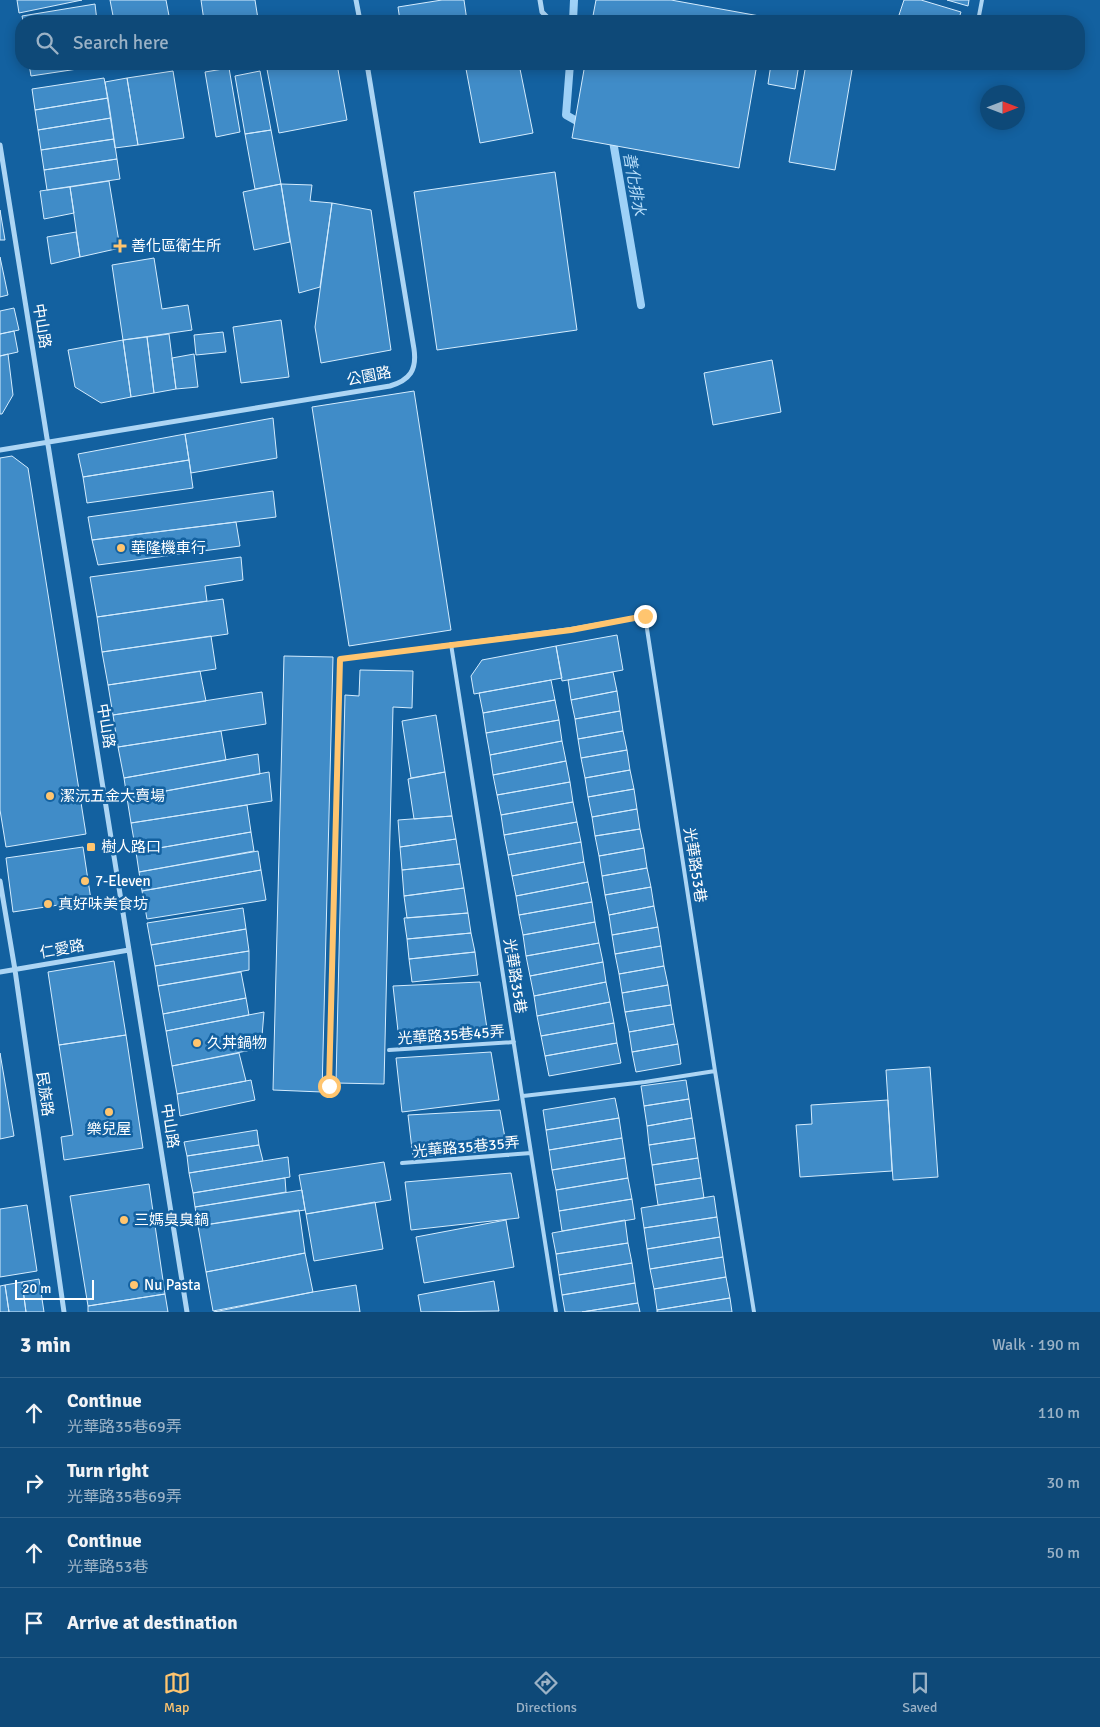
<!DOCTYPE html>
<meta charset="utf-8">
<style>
body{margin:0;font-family:Signika,"Noto Sans TC",sans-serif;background:#17507d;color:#f1f3f6}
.compass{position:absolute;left:980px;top:85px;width:45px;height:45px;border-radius:50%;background:#0e4978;box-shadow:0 2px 12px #0003;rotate:90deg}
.scale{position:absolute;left:15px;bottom:12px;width:79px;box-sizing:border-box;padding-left:5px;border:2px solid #fff;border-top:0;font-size:14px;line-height:18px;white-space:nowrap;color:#fff;-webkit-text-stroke:4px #1361a0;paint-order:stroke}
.stop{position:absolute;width:15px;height:15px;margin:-11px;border:4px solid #ffc56f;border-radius:50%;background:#fff}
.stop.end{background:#ffc56f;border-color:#fff;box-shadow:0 1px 5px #0008}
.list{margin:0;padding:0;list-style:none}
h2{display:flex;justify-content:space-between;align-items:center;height:65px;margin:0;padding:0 20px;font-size:21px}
h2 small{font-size:16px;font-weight:400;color:#9bb2c6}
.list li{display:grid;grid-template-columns:32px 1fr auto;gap:15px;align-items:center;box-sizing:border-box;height:70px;padding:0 20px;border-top:1px solid #2e618a}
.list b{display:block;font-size:19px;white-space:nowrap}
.list p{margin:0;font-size:16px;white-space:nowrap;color:#9bb2c6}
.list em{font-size:16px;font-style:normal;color:#9bb2c6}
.icon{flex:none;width:28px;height:28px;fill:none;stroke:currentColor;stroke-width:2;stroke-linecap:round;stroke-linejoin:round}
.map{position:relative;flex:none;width:1100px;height:1312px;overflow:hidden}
.search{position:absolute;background:#0e4978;box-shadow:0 2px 12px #0003;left:15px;right:15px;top:15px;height:55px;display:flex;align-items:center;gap:12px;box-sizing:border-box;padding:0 18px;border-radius:20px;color:#9bb2c6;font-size:19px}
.sheet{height:345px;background:#0e4978}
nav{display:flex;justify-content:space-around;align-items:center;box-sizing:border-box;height:70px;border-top:1px solid #2e618a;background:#0e4978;font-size:14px;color:#9bb2c6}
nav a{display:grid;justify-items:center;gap:2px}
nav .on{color:#ffc56f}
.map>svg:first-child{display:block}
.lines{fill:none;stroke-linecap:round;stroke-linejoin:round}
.stream{stroke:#9ed1f7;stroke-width:8}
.building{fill:#408cc8;stroke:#d4ecfe}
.service{stroke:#acd5f4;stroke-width:4}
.minor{stroke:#acd5f4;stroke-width:5}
.route{stroke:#ffc56f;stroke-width:6}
.poi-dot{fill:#ffc56f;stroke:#1361a0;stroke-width:2}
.labels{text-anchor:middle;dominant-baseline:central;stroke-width:5;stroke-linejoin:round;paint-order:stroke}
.poi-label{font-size:15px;fill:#fff;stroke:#1361a0;text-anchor:start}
.street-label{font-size:15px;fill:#fff;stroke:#1361a0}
.water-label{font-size:16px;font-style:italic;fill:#b8defa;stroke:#1361a0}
</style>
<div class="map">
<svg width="1100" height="1312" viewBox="0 0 1100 1312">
<rect width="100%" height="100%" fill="#1361a0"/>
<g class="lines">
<path class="stream" d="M573,21L574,0
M570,64L566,115L582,124
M610,139L613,141L641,305"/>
</g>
<path class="building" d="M17,0H82L19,13Z
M110,0H166L170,21H114Z
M201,0H255L258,19L238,21H204Z
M442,0H464L467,21H400L398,7Z
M596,0H671L765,17L764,21H592Z
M904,0H921L961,12L958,21H920L899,15Z
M947,0H969L968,6Z
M95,4L97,21H23L22,16Z
M29,64H104V65L31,76Z
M223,64H241L224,67Z
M266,64H337L347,120L279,133Z
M494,64H519L533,133L480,143L466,69Z
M585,64H757L739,168L572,138Z
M771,64H799L795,89L768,84Z
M806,64H853L835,170L789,162Z
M229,68L240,132L216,137L205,72Z
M173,71L184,138L138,145L127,78Z
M260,71L271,130L245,134L235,76Z
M104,78L108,98L35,110L32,89Z
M127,78L138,145L115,148L105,82Z
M108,98L111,118L38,130L35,110Z
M111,118L114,139L41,150L38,130Z
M271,130L281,184L255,189L245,134Z
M114,139L117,159L44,170L41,150Z
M117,159L120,179L47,190L44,170Z
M555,172L577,330L437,350L414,192Z
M109,181L120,248L80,257L70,187Z
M281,184L290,242L254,250L243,192Z
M281,184L312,185L310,201L332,203L320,287L299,293Z
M70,187L74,213L44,219L40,191Z
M332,203L371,210L391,350L321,363L315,327Z
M0,210L5,240H0Z
M76,232L80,257L51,264L47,237Z
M0,257L8,295L0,297Z
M154,258L162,309L188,305L192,330L123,340L112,265Z
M14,308L19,330L0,334V311Z
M281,320L289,377L241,383L233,327Z
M14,331L18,352L0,356V334Z
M223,332L226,352L196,355L194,335Z
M169,334L176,389L154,393L147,337Z
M147,337L154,393L131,397L123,340Z
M123,340L131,397L101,403L75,387L68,350Z
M8,354L13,395L2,414H0V356Z
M194,354L198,387L176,389L172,358Z
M772,360L781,412L713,425L704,373Z
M414,391L451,630L349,646L312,407Z
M273,418L277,458L191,473L185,434Z
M185,434L189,460L83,477L78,454Z
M12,456L28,468L86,834L6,847L0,810V458Z
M189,460L193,488L87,503L83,477Z
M273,491L276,517L92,540L88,517Z
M236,522L240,546L98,565L92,540Z
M241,557L243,580L205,586L207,601L97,617L90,577Z
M223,599L228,634L102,652L97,617Z
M617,635L623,670L562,681L556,646Z
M211,636L216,669L108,685L102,652Z
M556,646L562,678L474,694L471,676L482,660Z
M284,656L333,657L322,1092L273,1090Z
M360,670L413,671L412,708L393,707L384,1084L336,1083L345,695L359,696Z
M200,671L206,701L113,715L108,685Z
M613,672L617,691L571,700L568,680Z
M551,680L555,700L483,713L479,693Z
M617,691L620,711L575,719L571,700Z
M262,692L266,724L118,747L113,715Z
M555,700L559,720L486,733L483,713Z
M620,711L623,731L578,739L575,719Z
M436,715L445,772L411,778L402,721Z
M559,720L562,741L490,755L486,733Z
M221,731L226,760L124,778L118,747Z
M623,731L627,750L581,758L578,739Z
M562,741L566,761L493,775L490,755Z
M627,750L630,770L585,778L581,758Z
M258,754L260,774L127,798L124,778Z
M566,761L570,782L497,795L493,775Z
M630,770L634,789L588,797L585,778Z
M269,772L272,801L131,823L127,798Z
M445,772L452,816L414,819L408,779Z
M570,782L573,802L501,815L497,795Z
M634,789L637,809L592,817L588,797Z
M573,802L577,822L504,835L501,815Z
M247,805L251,832L136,852L131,823Z
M637,809L640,829L595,836L592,817Z
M452,816L456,839L400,847L398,820Z
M577,822L581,842L508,855L504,835Z
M640,829L644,848L599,856L595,836Z
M251,832L254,851L139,872L136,852Z
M456,839L460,864L402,870L400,847Z
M581,842L584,862L512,876L508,855Z
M83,847L91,900L13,912L6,858Z
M644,848L647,868L602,876L599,856Z
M258,851L261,870L142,891L139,872Z
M584,862L588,882L516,896L512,876Z
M460,864L464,888L404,896L402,870Z
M647,868L651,887L605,895L602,876Z
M261,870L266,900L147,919L142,891Z
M588,882L592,902L519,915L516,896Z
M651,887L654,906L609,915L605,895Z
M464,888L468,913L407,918L404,896Z
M592,902L595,922L523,935L519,915Z
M654,906L658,927L612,935L609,915Z
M243,908L246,929L151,945L147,923Z
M468,913L471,933L407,939L404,918Z
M595,922L599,943L526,956L523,935Z
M658,927L661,946L615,954L612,935Z
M246,929L249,951L155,966L151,945Z
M471,933L475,952L409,959L407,939Z
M599,943L603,962L530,976L526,956Z
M661,946L664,966L619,974L615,954Z
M249,951V970L158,986L155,966Z
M475,952L478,975L412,982L409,959Z
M114,961L126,1035L59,1045L48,972Z
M603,962L606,982L534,996L530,976Z
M664,966L668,985L622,993L619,974Z
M241,972L246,998L163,1014L158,986Z
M480,982L488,1035L399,1040L393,986Z
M606,982L610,1002L537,1016L534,996Z
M668,985L671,1005L625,1012L622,993Z
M246,998L249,1015L166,1031L163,1014Z
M610,1002L614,1023L541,1036L537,1016Z
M671,1005L674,1024L629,1032L625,1012Z
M264,1012L261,1048L172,1066L166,1031Z
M614,1023L617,1043L545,1056L541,1036Z
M674,1024L678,1044L632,1052L629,1032Z
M126,1035L143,1148L64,1160L61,1137L73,1135L59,1045Z
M617,1043L621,1063L549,1076L545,1056Z
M678,1044L681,1064L636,1072L632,1052Z
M491,1052L499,1100L402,1112L396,1058Z
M0,1053L14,1136L0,1139Z
M239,1053L246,1081L177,1094L172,1066Z
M930,1067L938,1177L893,1180L886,1070Z
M251,1080L255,1100L180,1116L177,1094Z
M686,1080L689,1099L644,1106L641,1086Z
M615,1098L619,1118L546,1130L543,1110Z
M689,1099L692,1118L647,1126L644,1106Z
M888,1100L892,1171L800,1177L796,1125L812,1124L811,1105Z
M500,1110L507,1149L413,1158L408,1115Z
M619,1118L622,1138L549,1150L546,1130Z
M692,1118L695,1138L649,1145L647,1126Z
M257,1130L259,1145L187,1156L184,1142Z
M622,1138L625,1158L552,1170L549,1150Z
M695,1138L698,1158L652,1165L649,1145Z
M259,1145L263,1161L189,1173L187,1156Z
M288,1157L290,1177L193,1193L189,1173Z
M625,1158L628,1178L556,1190L552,1170Z
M698,1158L701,1178L655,1185L652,1165Z
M384,1162L391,1200L306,1214L299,1175Z
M511,1173L519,1218L411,1230L405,1182Z
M285,1178L286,1192L195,1207L193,1193Z
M628,1178L632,1199L559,1211L556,1190Z
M701,1178L704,1198L658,1205L655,1185Z
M149,1184L165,1294L88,1306L70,1196Z
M302,1190L305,1210L198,1226L195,1207Z
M714,1196L717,1217L644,1228L641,1208Z
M632,1199L635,1219L562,1231L559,1211Z
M375,1202L383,1249L314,1261L306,1214Z
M27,1205L37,1271L0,1277V1209Z
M299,1210L305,1253L206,1272L198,1226Z
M717,1217L720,1237L647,1249L644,1228Z
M506,1220L514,1267L424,1283L416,1237Z
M625,1220L628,1243L556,1254L552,1233Z
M720,1237L723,1257L650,1269L647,1249Z
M628,1243L632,1263L559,1275L556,1254Z
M305,1253L313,1292L213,1311L206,1272Z
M723,1257L726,1277L654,1289L650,1269Z
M632,1263L635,1283L562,1295L559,1275Z
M726,1277L730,1298L657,1310L654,1289Z
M39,1279L44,1312H26L22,1282Z
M494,1281L499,1311L421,1312L418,1295Z
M22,1282L26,1312H9L5,1285Z
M635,1283L638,1303L582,1312H565L562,1295Z
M5,1285L9,1312H0V1286Z
M356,1285L360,1312H214L313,1292Z
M165,1294L168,1312H88V1306Z
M730,1298L732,1312H657V1310Z
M638,1303L640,1312H582Z"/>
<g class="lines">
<path class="service" d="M978,21L982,0
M451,644L556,1312
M389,1050L514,1042
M329,1086L340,659L571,629L645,616L715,1071L754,1312
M523,1096L645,1082L715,1071
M402,1163L531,1153"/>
<path class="minor" d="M356,0L360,21
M540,0L542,12L551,21
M0,145L187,1312
M0,450L390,386C410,380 417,370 414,349L367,64
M0,881L15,970L64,1312
M0,972L129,950"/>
</g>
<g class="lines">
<path class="route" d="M329,1086L340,659L571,630L645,616"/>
</g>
<g class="poi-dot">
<path d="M117.5 238.5h5v5h5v5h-5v5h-5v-5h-5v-5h5z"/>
<circle cx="121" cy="548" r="5"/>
<circle cx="50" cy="796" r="5"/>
<rect x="86" y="842" width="10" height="10" rx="2.5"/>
<circle cx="85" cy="881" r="5"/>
<circle cx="48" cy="904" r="5"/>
<circle cx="197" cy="1043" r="5"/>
<circle cx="109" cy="1112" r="5"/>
<circle cx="124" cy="1220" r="5"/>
<circle cx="134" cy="1285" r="5"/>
</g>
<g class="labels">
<g class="poi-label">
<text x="131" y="246">善化區衛生所</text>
<text x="131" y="548">華隆機車行</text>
<text x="60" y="796">潔沅五金大賣場</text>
<text x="101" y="847">樹人路口</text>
<text x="95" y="881">7-Eleven</text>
<text x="58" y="904">真好味美食坊</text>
<text x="207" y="1043">久丼鍋物</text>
<text x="109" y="1129" text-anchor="middle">樂兒屋</text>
<text x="134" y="1220">三媽臭臭鍋</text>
<text x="144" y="1285">Nu Pasta</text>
</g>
<g class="street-label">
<text transform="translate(42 326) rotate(81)">中山路</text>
<text transform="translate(369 376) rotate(-11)">公園路</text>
<text transform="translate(106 726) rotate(81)">中山路</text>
<text transform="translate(695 865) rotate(81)">光華路53巷</text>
<text transform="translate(62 949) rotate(-10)">仁愛路</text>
<text transform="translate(515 976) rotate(81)">光華路35巷</text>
<text transform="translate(451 1035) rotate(-4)">光華路35巷45弄</text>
<text transform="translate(45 1094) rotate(82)">民族路</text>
<text transform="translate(170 1126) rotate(81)">中山路</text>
<text transform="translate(466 1147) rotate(-5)">光華路35巷35弄</text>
</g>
<g class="water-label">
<text transform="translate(634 184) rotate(80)">善化排水</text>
</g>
</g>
</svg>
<svg class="compass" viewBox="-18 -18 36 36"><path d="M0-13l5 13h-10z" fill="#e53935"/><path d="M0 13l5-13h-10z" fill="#9bb2c6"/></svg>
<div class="scale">20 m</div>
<div class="stop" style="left:329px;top:1086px"></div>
<div class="stop end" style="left:645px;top:616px"></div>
<div class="search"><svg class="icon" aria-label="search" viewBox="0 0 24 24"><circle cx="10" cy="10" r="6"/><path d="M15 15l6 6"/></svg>Search here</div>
</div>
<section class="sheet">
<h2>3 min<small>Walk · 190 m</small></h2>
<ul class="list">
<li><svg class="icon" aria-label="ahead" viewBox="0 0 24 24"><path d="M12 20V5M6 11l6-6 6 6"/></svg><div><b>Continue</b><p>光華路35巷69弄</p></div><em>110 m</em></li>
<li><svg class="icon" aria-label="right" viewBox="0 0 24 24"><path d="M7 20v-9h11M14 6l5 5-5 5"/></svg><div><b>Turn right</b><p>光華路35巷69弄</p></div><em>30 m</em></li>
<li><svg class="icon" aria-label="ahead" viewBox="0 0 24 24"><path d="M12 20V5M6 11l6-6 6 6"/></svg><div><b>Continue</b><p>光華路53巷</p></div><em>50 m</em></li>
<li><svg class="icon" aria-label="arrive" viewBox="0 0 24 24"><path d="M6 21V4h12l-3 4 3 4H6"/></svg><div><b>Arrive at destination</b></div></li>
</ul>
</section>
<nav>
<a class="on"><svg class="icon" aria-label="map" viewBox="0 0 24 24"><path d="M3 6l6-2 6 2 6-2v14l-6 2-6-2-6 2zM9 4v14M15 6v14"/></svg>Map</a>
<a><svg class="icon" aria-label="directions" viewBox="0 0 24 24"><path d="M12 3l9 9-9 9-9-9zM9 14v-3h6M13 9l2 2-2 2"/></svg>Directions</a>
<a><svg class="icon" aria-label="saved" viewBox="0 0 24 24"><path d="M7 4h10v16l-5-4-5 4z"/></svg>Saved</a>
</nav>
